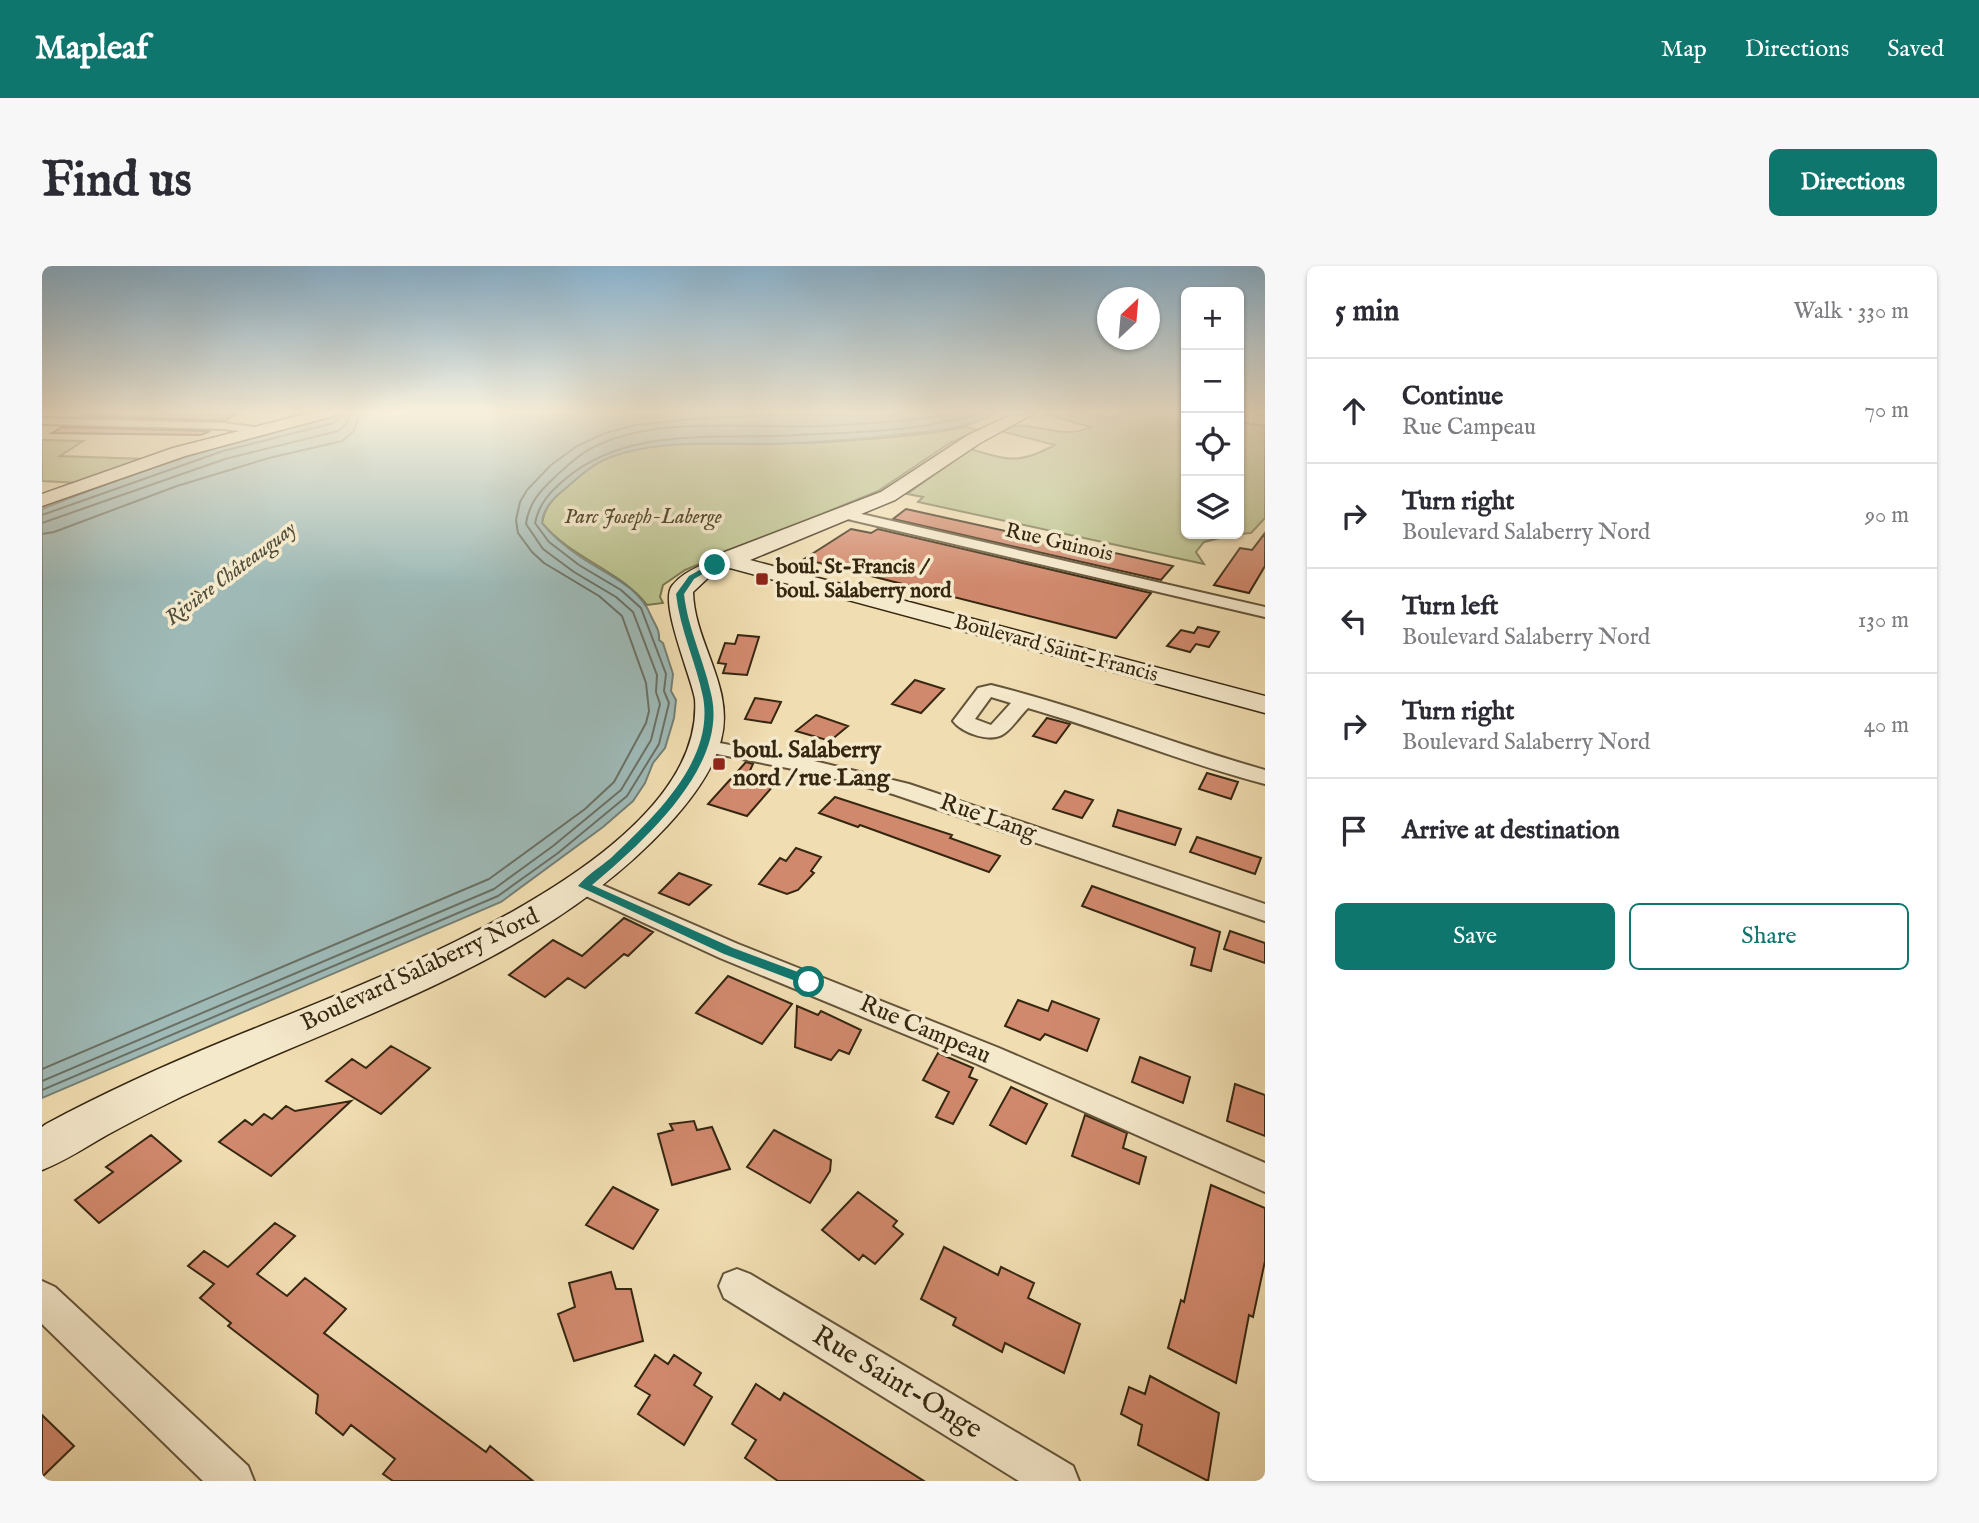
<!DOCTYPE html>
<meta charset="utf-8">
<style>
body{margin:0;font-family:"IM FELL English",serif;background:#f7f7f7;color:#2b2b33}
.controls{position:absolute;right:21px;top:21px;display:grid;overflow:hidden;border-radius:10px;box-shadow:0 2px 5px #0004}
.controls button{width:63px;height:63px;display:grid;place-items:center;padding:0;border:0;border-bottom:2px solid #e1e1e2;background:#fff;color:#2b2b33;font:35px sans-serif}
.compass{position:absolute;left:1055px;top:21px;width:63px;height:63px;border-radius:50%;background:#fff;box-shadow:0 2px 5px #0004;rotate:26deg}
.stop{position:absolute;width:21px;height:21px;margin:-16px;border:5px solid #0f766e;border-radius:50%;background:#fff}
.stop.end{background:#0f766e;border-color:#fff;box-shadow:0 2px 7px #0008}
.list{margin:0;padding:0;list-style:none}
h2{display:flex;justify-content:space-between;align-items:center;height:91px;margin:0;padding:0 28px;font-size:30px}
h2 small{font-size:23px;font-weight:400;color:#7c7c81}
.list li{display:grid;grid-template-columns:46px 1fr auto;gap:21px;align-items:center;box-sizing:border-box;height:105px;padding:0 28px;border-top:2px solid #e1e1e2}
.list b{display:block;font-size:26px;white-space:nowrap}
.list p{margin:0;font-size:23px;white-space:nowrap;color:#7c7c81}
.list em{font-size:23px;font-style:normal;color:#7c7c81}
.actions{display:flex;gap:14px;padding:21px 28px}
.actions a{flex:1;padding:16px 0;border:2px solid #0f766e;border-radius:10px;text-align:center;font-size:24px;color:#0f766e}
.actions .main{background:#0f766e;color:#fff}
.icon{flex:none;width:38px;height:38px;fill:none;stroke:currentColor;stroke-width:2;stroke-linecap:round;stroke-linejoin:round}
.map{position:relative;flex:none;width:1223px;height:1215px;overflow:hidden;border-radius:10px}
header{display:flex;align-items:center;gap:42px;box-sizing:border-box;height:98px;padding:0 35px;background:#0f766e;color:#fff}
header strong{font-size:33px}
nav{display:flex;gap:38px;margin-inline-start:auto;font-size:24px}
.intro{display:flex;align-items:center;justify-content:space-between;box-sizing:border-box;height:168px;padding:0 42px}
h1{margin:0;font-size:49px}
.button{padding:18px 32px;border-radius:10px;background:#0f766e;color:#fff;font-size:24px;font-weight:700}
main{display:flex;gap:42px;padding:0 42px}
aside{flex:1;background:#fff;border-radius:10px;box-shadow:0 2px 5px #0004}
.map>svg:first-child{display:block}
.green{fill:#b8c18c;stroke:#77744e;stroke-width:2}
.water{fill:#9eb9b6;stroke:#747f74;stroke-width:2}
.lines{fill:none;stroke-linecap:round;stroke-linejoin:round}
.shore{stroke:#6a7064;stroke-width:2}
.building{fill:#d1896d;stroke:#362711;stroke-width:2}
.street-casing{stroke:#645439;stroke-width:4}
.secondary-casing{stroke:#362711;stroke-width:3}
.street{fill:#f5e9cc;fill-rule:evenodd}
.secondary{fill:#f5e9cc;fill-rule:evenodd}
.route{fill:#0f766e}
.poi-dot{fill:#8f2418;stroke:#f5e9cc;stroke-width:2.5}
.labels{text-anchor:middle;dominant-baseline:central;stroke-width:7;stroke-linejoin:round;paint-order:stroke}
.far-park-label{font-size:21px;font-style:italic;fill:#564e30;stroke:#f5e9cc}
.far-street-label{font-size:21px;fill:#362711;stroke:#f5e9cc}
.far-poi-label{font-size:21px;font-weight:bold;fill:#362711;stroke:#f5e9cc;text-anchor:start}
.far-water-label{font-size:21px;font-style:italic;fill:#504c3a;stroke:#f5e9cc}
.poi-label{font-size:24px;font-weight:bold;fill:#362711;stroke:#f5e9cc;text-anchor:start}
.street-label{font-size:24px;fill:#362711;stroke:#f5e9cc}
.near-street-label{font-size:28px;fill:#362711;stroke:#f5e9cc}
</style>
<header>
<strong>Mapleaf</strong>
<nav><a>Map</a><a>Directions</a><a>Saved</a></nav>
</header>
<div class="intro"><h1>Find us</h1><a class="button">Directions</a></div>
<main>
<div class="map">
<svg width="1223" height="1215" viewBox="0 0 1223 1215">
<rect width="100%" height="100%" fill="#f0ddb1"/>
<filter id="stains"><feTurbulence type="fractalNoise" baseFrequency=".00286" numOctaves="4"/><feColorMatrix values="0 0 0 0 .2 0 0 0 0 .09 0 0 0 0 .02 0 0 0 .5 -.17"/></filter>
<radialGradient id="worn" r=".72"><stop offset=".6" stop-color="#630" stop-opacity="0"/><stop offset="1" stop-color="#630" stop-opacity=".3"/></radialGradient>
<path class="green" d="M1000,147H1040L1070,151L1081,147H1144V268H1193L1162,276L1154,286L1162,298L876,236L881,231L865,228L928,183C967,194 975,199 1013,179L962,166L961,163C984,151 1021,176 1048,161Z
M1197,156L1223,160V252L1209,267L1197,268Z
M923,161L937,164L908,177L836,225L643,304L621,319L618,331L621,337L605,339C578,304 530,293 500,257C502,240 515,229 527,219C537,211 546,202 557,196C618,166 717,180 785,176C830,173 878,170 923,161Z
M0,174L41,175L18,190L105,193L37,217L0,215Z"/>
<path class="water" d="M306,147H954C924,163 896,165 862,168C818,173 774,177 730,178C676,179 617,172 566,192C549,199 537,211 523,223C512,231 501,242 500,257C511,271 525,282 540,292C566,309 597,320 609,350C613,359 618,364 617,374L621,377L631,408L629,425L634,434L632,452L623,482L611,497L603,517L591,535L561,561L459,636L0,832V243C100,203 201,170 306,147Z"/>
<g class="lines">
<path class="shore" d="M0,249L181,185L292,157L297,153L298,147
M0,257L183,193L296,165L305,157L307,147
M0,268L12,266L135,220L227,192L300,175L312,165L317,147
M0,803L447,613L543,543L572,516L604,457L607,445L604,417L580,350L557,330L502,297L490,286L476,267L474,254L478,236L485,224L509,199L535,180L563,167L594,159L657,152L813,147
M0,815L452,623L511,580L579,524L609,474L618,438L614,426L615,409L591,346L574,331L532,306L501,283L484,258C487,236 499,224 514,210C525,200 535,190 548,183C613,148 709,163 781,160C825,158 870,155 914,147
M0,824L456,630L516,587L585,530L617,478L627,437L622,425L624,408L599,342L579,324L537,299L507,276L493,257C497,238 507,227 522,214C586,159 677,174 756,169C818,166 881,165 940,147"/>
</g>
<path class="building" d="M46,147H194L183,155L40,150Z
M20,161L168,165L159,169L10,167Z
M864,243L1036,281L1038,279L1131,300L1119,314L851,253Z
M809,263L829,267L836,263L1109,327L1074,372L762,293Z
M1223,267V300L1207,327L1172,319L1198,282L1210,284Z
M1156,361L1177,366L1167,381L1154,378L1148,386L1125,380L1139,364L1152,367Z
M696,369L717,371L705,409L681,407L684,398L676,397L683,377L693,378Z
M873,414L902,423L879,447L850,438Z
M713,432L739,436L729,457L703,453Z
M774,449L806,460L788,475L754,465Z
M1005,452L1028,458L1014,477L991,470Z
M704,496L711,498L705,511L732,519L705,550L666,538Z
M1165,507L1196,516L1189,533L1157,523Z
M1023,525L1051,534L1040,552L1011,543Z
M793,531L910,569L908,572L958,590L947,606L818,559L816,561L777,547Z
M1076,544L1139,563L1133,579L1071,560Z
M1155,571L1219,592L1213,608L1148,586Z
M754,582L779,591L769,605L772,607L756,624L745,628L717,618L738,592L744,595Z
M637,607L669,619L647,639L617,627Z
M1050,620L1178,666L1169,705L1149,699L1153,682L1040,640Z
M582,652L611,666L586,690L582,688L543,722L526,712L503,731L467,709L511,674L540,690Z
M1188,665L1223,677V697L1182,683Z
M686,710L750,738L720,778L654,747Z
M976,734L1006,745L1010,735L1057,753L1045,785L1003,768L998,774L963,760Z
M755,740L776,749L779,745L819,764L807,788L797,784L789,794L753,781Z
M349,780L388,802L339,848L284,815L310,793L324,802Z
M896,787L931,802L927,811L935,814L911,858L894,851L907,826L881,814Z
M1098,791L1148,811L1141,837L1090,816Z
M1193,818L1223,829V870L1185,855Z
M969,821L1005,838L984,878L948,859Z
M309,835L229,910L177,876L203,854L210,859L222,848L230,853L244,840L253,845Z
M1043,849L1085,867L1081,882L1104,891L1097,918L1030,890Z
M652,855L655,864L670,861L688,903L630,919L616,868L631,864L628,858Z
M732,864L789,894L788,905L768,937L705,901Z
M109,869L139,895L57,957L33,934L71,906L64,901Z
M1169,919L1223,942V995L1211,1051L1207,1049L1194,1117L1126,1082L1139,1034L1142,1036Z
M571,921L616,944L591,983L544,959Z
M816,926L855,955L851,960L861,968L833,998L821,989L817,994L780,964Z
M233,957L253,970L215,1008L245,1030L263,1012L304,1043L282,1067L444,1186L448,1180L491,1215H351L341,1208L353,1193L309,1159L301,1169L274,1147L276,1129L186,1060L189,1057L158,1032L172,1018L146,1000L162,985L186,1001Z
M902,981L956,1009L959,1001L992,1017L986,1032L1038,1058L1022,1107L963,1077L960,1086L911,1059L914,1052L879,1033Z
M569,1006L574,1023H589L601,1075L532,1095L516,1048L533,1041L527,1017Z
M613,1089L626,1098L632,1089L659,1107L652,1119L670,1131L642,1179L596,1148L608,1129L593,1120Z
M1108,1110L1177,1147L1166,1215L1096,1179L1100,1159L1079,1148L1087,1121L1103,1128Z
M714,1118L738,1134L742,1127L882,1215H736L703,1192L714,1174L690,1158Z
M0,1149L32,1180L0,1211Z"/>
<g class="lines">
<g class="street-casing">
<path id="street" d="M0,152L182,157L212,161L218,164L212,167L182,163L0,158Z
M802,244L1223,341V351L797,251V245Z
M949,419C1042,442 1131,478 1223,504V518C1142,497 1066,465 986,442C978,450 971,461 963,467C950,478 920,467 911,455L936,422ZM949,431L969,437L949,459L933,453Z
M662,474L772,495L867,518L1223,638V655L851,528L771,507L655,484L652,480L655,476Z
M542,611L696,678L957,782L1223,897V926L935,798L678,692L533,625L530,619L533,613Z
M695,1003L708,1008L1031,1200L1037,1215H977L682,1032L677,1020L682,1008Z
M0,1015L13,1021L206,1200L212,1215H161L0,1058Z"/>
</g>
<g class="secondary-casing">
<path id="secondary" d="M267,147H293L291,150L143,190L0,240V228L131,182Z
M973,147H993L938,177L853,234L708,294L1223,430V447L688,302L667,311L651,326C652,377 693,421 679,474C671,506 648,535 626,559C504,691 324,746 165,819C131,834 98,851 65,869C44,881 23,895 0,904V861L4,858C62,827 121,800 182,775C306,723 665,599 653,433C649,410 617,336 630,320C644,302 663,301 675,289L839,226L926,169Z"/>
</g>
<use href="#street" class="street"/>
<use href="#secondary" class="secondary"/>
</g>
<linearGradient id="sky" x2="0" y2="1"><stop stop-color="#8ab6d4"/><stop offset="0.46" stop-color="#f8f0dc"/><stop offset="1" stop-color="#f8f0dc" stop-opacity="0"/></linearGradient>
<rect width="1223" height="317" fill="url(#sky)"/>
<path class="route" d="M670,297L676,299L652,313L642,328C646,364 663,396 670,432C684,503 599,578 550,619L691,682L772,712L774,716L767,720L682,688L536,620C545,609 558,601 569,592C611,552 673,495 661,431C654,396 638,364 634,328L647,310Z"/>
<g class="poi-dot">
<rect x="713" y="306" width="14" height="14" rx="3.5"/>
<rect x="670" y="491" width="14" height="14" rx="3.5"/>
</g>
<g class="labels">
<g class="far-park-label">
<text x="601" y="251">Parc Joseph-Laberge</text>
</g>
<g class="far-street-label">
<text transform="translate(1017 277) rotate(13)">Rue Guinois</text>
<text transform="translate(1014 383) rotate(15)">Boulevard Saint-Francis</text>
</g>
<g class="far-poi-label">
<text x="734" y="301">boul. St-Francis /<tspan x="734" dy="24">boul. Salaberry nord</tspan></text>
</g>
<g class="far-water-label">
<text transform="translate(189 308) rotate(-37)">Rivière Châteauguay</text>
</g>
<g class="poi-label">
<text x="691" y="484">boul. Salaberry<tspan x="691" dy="28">nord / rue Lang</tspan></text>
</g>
<g class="street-label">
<text transform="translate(946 552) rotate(19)">Rue Lang</text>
<text transform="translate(378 704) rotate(-25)">Boulevard Salaberry Nord</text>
<text transform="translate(883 764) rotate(23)">Rue Campeau</text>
</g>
<g class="near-street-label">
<text transform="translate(855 1117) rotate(31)">Rue Saint-Onge</text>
</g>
</g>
<rect width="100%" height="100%" filter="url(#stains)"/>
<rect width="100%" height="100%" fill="url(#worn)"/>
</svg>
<div class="controls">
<button>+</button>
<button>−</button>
<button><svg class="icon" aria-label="locate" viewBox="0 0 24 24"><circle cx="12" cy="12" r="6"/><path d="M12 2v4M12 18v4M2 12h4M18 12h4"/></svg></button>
<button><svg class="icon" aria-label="layers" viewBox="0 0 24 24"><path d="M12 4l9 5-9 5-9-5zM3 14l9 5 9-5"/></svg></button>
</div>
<svg class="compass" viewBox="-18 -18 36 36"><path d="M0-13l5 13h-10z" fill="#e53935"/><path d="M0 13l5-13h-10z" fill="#7c7c81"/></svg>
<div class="stop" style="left:767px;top:716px"></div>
<div class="stop end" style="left:673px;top:299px"></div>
</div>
<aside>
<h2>5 min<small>Walk · 330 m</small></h2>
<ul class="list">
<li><svg class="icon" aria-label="ahead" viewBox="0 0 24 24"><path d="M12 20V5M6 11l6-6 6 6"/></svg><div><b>Continue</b><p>Rue Campeau</p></div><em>70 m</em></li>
<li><svg class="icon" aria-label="right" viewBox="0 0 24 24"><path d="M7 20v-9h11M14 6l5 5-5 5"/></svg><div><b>Turn right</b><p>Boulevard Salaberry Nord</p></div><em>90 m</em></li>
<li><svg class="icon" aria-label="left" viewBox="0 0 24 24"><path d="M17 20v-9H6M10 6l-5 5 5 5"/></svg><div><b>Turn left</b><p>Boulevard Salaberry Nord</p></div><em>130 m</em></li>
<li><svg class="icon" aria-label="right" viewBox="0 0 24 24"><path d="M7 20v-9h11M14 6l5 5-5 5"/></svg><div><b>Turn right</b><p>Boulevard Salaberry Nord</p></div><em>40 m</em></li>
<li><svg class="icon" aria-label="arrive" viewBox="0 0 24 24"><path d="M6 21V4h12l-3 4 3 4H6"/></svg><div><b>Arrive at destination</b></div></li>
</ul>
<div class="actions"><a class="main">Save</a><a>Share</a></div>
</aside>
</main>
